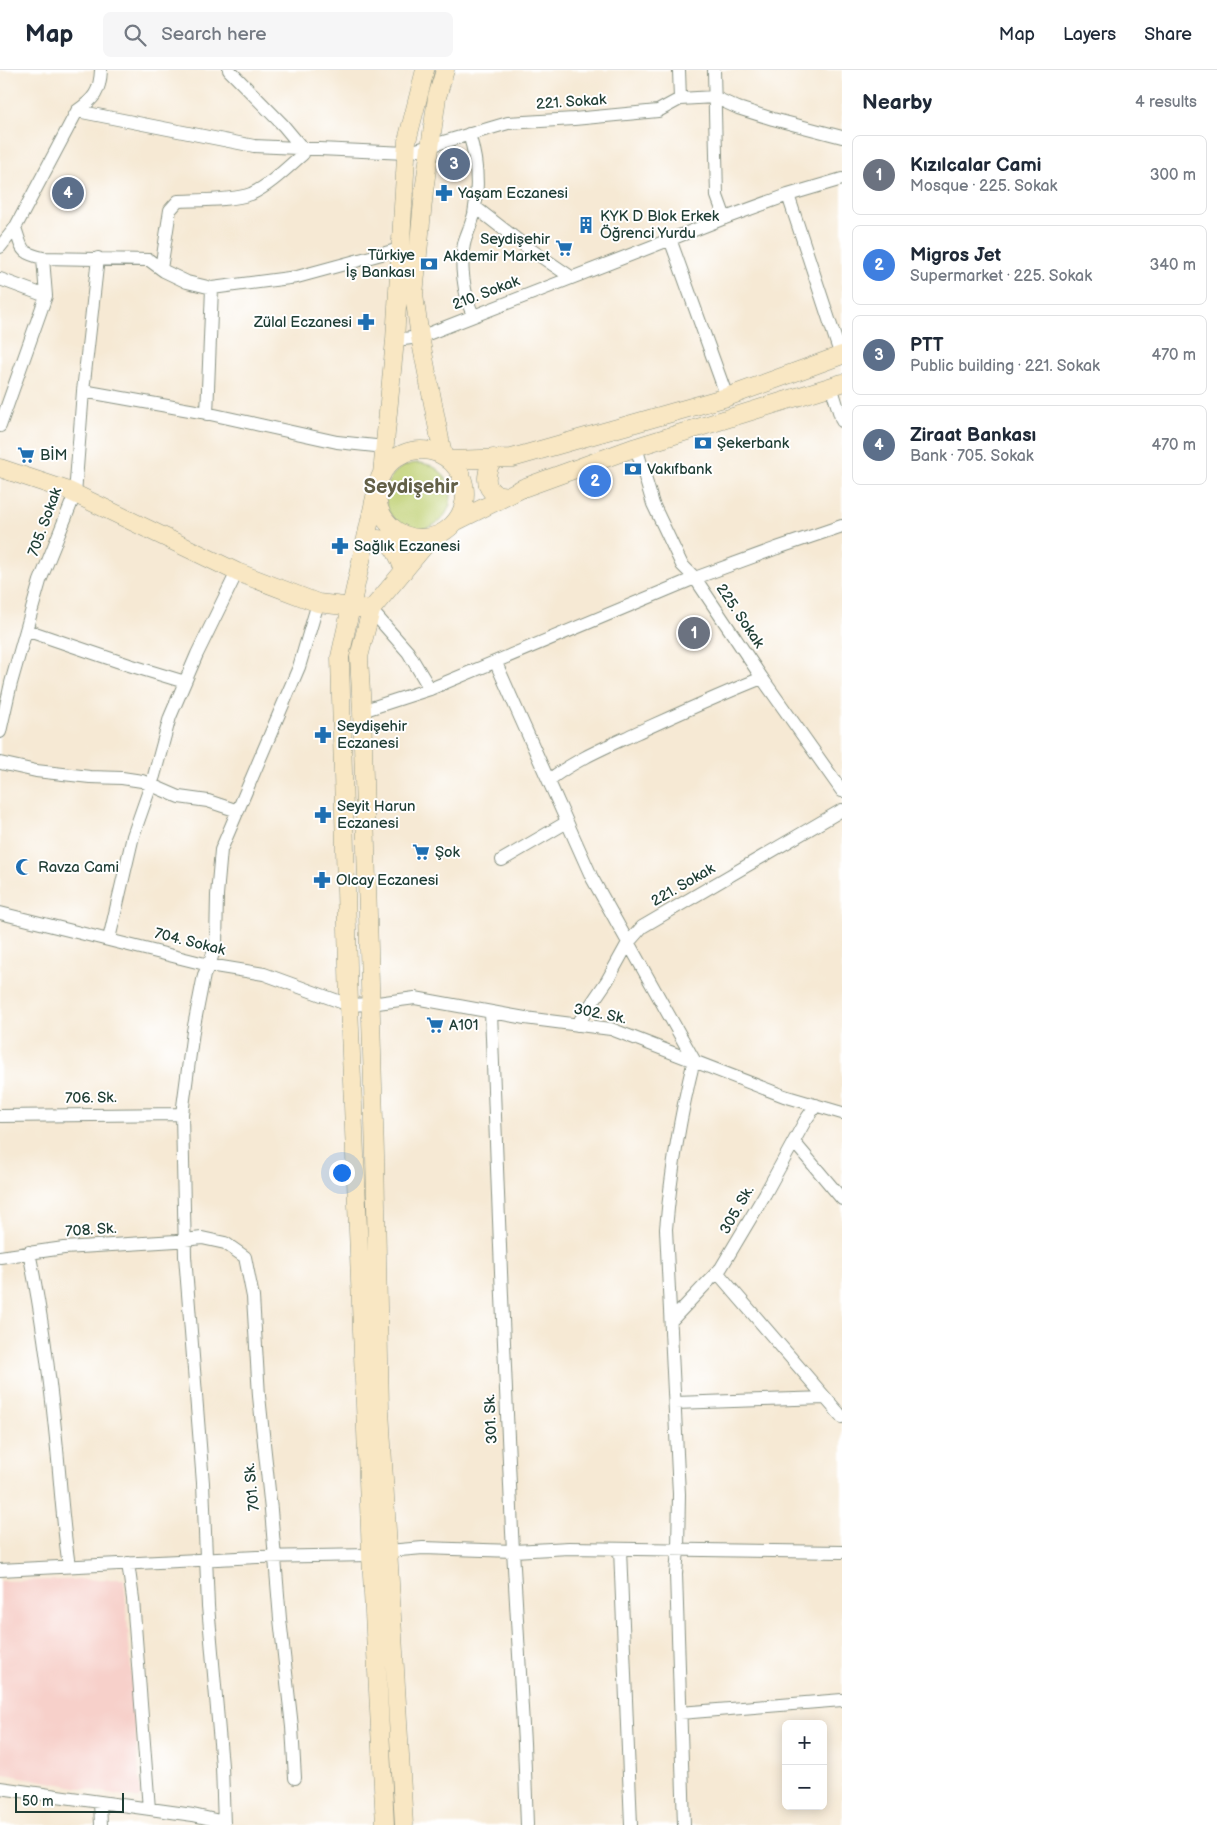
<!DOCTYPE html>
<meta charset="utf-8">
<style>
body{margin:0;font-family:"Balsamiq Sans",sans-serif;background:#f6f6f7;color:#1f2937}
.controls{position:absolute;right:15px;bottom:15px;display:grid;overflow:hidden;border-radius:8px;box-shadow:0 2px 12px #0003}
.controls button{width:45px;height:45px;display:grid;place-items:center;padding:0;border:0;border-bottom:1px solid #e0e1e3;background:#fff;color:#1f2937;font:25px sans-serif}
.scale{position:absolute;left:15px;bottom:12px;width:109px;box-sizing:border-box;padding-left:5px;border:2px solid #1f3d34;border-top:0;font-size:14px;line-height:18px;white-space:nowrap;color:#1f3d34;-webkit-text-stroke:4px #fff;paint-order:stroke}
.you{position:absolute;left:341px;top:1102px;width:18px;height:18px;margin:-12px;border:4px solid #fff;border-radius:50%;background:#1a73e8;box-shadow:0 0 0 8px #1a73e833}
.badge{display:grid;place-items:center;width:32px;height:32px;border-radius:50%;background:#b45309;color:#fff;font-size:16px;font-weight:700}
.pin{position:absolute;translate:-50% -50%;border:2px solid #fff;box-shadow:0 1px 5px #0006}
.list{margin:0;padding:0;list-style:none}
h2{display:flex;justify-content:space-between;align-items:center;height:65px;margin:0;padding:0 20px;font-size:21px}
h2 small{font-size:16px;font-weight:400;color:#747a83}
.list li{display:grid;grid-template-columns:32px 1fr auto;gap:15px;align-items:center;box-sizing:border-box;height:80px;margin:0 10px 10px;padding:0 10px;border:1px solid #e0e1e3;border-radius:8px}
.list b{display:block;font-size:19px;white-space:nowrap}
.list p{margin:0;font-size:16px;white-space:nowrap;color:#747a83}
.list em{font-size:16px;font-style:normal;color:#747a83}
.icon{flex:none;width:28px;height:28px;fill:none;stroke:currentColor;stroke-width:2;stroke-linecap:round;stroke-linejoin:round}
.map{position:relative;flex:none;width:842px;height:1755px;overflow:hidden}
header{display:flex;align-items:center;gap:30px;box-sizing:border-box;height:70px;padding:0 25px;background:#fff;border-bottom:1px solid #e0e1e3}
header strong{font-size:24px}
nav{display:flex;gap:28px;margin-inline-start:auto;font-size:18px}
.search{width:350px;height:45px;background:#f6f6f7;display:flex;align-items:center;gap:12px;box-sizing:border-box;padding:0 18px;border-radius:8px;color:#747a83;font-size:19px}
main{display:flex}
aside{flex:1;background:#fff}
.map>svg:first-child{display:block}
.built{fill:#f7d0ca}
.green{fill:#c0d073;stroke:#708654}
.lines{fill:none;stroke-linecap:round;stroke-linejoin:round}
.street-casing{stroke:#8a9384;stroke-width:14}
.secondary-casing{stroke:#8a9384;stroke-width:19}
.street{stroke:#fff;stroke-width:12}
.secondary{stroke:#f9e7c3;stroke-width:18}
.labels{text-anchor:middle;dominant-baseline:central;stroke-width:4;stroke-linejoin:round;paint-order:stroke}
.street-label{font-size:15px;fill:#1f3d34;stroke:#fff}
.poi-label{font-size:15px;fill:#1f3d34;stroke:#fff;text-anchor:start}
.district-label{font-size:20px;font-weight:bold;fill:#636048;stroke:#fff}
</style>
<header>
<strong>Map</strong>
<div class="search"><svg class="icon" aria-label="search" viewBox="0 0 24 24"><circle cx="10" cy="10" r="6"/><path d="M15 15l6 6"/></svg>Search here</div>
<nav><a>Map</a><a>Layers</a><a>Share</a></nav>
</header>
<main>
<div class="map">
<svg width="842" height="1755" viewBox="0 0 842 1755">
<rect width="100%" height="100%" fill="#fff"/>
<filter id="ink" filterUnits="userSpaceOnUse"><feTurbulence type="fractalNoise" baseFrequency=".02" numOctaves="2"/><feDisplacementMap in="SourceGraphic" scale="10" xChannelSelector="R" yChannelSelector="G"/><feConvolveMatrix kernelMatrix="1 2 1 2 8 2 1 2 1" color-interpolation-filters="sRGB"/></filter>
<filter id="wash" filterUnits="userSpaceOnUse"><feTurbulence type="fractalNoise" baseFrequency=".0096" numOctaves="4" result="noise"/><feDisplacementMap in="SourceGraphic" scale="20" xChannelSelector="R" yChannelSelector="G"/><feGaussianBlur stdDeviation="1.12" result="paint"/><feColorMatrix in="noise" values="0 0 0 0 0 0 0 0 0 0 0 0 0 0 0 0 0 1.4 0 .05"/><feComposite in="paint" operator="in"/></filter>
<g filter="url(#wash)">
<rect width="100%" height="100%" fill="#f6e9d4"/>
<path class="built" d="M124,1509L141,1729L0,1703V1511Z"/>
<path class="green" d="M385 426a33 33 0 1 1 66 0a33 33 0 1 1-66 0Z"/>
</g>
<g filter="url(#ink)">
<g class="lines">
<g class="street-casing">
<path id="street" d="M679,0L680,29
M714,0L717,126L725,148
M77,41L254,76L406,83L508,53L574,49L658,41L680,29L714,27L738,38L773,49L842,67
M469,64C477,89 479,118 474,144C472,153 468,161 465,170C459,191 464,226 473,245
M788,125L841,286
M475,137L524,175L571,207
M15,158C23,180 19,182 43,188L149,190L164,201L187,212L212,218L297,207L400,179
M670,169L727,327
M0,177L15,158L77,41C94,29 100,22 101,0
M161,199L170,140L178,131C198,130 232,131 251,124C269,116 288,97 303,84V79L283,55L229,0
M0,209L46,226
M395,270L420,267L725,148L788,125L842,109
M831,316L842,351
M83,321L201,342L337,372L385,377
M207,344L212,218
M0,356L46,226L43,188
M636,377L653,434L682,495L695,508L762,608L842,721
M371,540L408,582L430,619
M26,560L129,595L185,612
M496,593L592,808L694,990C680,1046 671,1102 666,1159L679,1424L678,1479L676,1504L684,1755
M362,641L430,619L695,508L777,478L842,456
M0,662L11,613L40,511L75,424L83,321L98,188
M0,693L36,701L90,707L122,708L142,711L179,727L208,731L238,741
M549,710C575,690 606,677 636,663C678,644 719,625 762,608
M502,790L562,755
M0,843L209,895L264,904L349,935L370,934L415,928L525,948L611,959L784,1026L842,1043
M109,869L133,766L154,706L170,647L197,584L237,502
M491,942L501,1202L512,1462L524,1673L527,1755
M577,955L607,911L628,873L642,857L842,740
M0,1046L182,1044
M794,1072L842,1129
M29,1182C41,1240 49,1300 55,1359C60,1405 62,1450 69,1496
M0,1187L64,1178L176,1171L202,1168L225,1173L245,1187L253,1227L259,1326L271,1440L280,1549L292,1657L295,1708
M717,1202L842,1347
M671,1251L721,1198L765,1124L805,1051L816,1035
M675,1333L826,1328
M620,1479L631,1755
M128,1493L133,1529L149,1739
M0,1500L257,1487L371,1485L388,1481L423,1478L514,1481L569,1478L842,1482
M680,1643L842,1630
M0,1718L193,1745L224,1752
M100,1732L101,1755
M224,1755L222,1696L208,1536L203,1413L185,1186L182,1044L193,961L204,905L209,895L216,875L217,825L221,780L299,597L318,533"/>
</g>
<g class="secondary-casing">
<path id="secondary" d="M377 424a44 44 0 1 1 88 0a44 44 0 1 1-88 0Z
M443,385L420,267L414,225L424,121L437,27L445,0
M493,388C488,398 482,415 494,423C497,425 503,425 507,426
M449,390L512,388L727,327L842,285
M0,398L69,421L237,502L318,533L361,538
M382,404L395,270L407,71L425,0
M377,418L340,587L349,935L371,1485L385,1755
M457,451L523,418L636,377L842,313
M365,472C368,471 373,469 377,469C392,468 400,489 404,501
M404,1755L380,1340L375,1085L362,641L359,587L371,540L432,467"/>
</g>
<use href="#street" class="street"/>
<use href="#secondary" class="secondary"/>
</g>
</g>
<defs>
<g id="pharmacy-bare" transform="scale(1.35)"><path d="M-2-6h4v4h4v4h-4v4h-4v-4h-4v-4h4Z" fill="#1f6fb2" stroke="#fff" stroke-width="2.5" paint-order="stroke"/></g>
<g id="building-bare" transform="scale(1.35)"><path d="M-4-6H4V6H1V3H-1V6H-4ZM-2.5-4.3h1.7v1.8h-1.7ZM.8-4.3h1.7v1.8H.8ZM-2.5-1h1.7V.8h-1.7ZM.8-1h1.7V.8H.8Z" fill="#1f6fb2" stroke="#fff" stroke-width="2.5" paint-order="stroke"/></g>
<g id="supermarket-bare" transform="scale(1.35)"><path d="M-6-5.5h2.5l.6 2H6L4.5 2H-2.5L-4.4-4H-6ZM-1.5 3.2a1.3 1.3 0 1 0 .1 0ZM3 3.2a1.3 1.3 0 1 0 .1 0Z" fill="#1f6fb2" stroke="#fff" stroke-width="2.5" paint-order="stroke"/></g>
<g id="bank-bare" transform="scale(1.35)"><path d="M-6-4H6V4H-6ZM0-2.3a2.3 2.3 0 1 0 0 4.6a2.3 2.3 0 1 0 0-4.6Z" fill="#1f6fb2" stroke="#fff" stroke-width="2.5" paint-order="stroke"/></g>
<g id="mosque-bare" transform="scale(1.35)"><path d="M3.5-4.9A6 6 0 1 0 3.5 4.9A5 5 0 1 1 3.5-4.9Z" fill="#1f6fb2" stroke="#fff" stroke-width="2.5" paint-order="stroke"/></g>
</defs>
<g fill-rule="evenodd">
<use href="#pharmacy-bare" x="444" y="123"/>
<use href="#building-bare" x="586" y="155"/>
<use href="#supermarket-bare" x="564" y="178"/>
<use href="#bank-bare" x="429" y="194"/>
<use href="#pharmacy-bare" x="366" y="252"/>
<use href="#bank-bare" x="703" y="373"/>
<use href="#supermarket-bare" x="26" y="385"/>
<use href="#bank-bare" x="633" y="399"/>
<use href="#pharmacy-bare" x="340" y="476"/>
<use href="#pharmacy-bare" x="323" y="665"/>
<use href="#pharmacy-bare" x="323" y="745"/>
<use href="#supermarket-bare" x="421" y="782"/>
<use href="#mosque-bare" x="24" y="797"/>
<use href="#pharmacy-bare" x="322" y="810"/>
<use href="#supermarket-bare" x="435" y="955"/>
</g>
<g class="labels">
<g class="street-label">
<text transform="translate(571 32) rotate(-4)">221. Sokak</text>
<text transform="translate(486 223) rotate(-21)">210. Sokak</text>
<text transform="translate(45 452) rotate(-70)">705. Sokak</text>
<text transform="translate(740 546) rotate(56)">225. Sokak</text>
<text transform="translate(683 815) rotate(-30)">221. Sokak</text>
<text transform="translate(190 872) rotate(14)">704. Sokak</text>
<text transform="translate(600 944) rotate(11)">302. Sk.</text>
<text transform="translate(91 1028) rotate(-1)">706. Sk.</text>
<text transform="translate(737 1140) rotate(-60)">305. Sk.</text>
<text transform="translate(91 1160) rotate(-4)">708. Sk.</text>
<text transform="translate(491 1349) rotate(-93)">301. Sk.</text>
<text transform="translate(252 1417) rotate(-96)">701. Sk.</text>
</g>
<g class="poi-label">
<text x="458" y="123">Yaşam Eczanesi</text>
<text x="600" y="146">KYK D Blok Erkek<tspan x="600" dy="17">Öğrenci Yurdu</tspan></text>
<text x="550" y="169" text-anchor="end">Seydişehir<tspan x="550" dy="17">Akdemir Market</tspan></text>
<text x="415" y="185" text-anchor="end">Türkiye<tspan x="415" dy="17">İş Bankası</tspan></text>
<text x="352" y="252" text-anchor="end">Zülal Eczanesi</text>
<text x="717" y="373">Şekerbank</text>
<text x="40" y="385">BİM</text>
<text x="647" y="399">Vakıfbank</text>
<text x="354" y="476">Sağlık Eczanesi</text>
<text x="337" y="656">Seydişehir<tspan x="337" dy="17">Eczanesi</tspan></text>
<text x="337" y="736">Seyit Harun<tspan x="337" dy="17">Eczanesi</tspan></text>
<text x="435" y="782">Şok</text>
<text x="38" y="797">Ravza Cami</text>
<text x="336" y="810">Olcay Eczanesi</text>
<text x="449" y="955">A101</text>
</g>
<g class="district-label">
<text x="411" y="417">Seydişehir</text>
</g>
</g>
</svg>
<div class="controls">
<button>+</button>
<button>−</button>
</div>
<div class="scale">50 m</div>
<div class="you"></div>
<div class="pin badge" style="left:694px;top:563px;background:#6b7280">1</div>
<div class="pin badge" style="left:595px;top:411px;background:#3f7fe0">2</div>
<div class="pin badge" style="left:454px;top:94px;background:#5c6f8a">3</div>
<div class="pin badge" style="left:68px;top:123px;background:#5c6f8a">4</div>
</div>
<aside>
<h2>Nearby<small>4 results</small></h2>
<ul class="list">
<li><span class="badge" style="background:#6b7280">1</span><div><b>Kızılcalar Cami</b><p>Mosque · 225. Sokak</p></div><em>300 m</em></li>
<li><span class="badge" style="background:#3f7fe0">2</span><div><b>Migros Jet</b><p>Supermarket · 225. Sokak</p></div><em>340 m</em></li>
<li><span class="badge" style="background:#5c6f8a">3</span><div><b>PTT</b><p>Public building · 221. Sokak</p></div><em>470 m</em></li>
<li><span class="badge" style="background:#5c6f8a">4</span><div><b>Ziraat Bankası</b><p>Bank · 705. Sokak</p></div><em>470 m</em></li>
</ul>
</aside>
</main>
